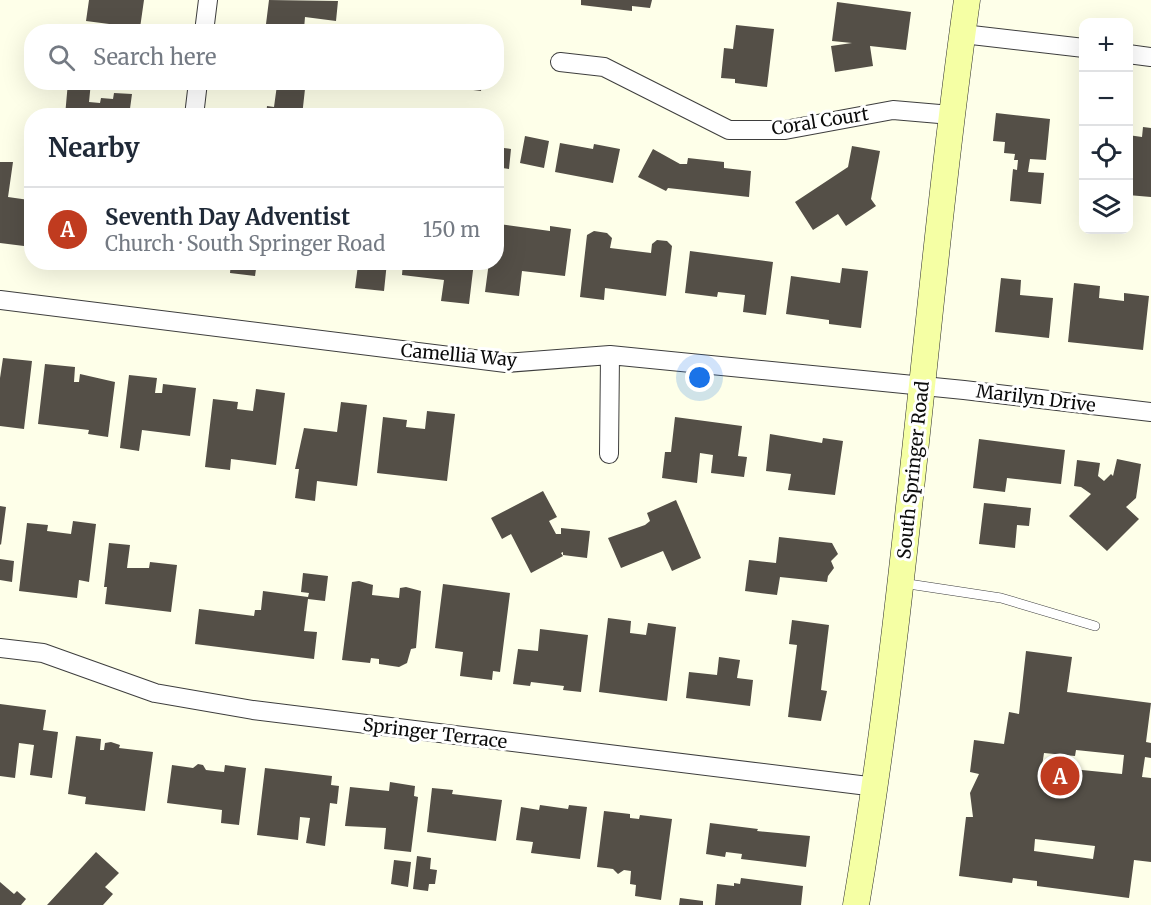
<!DOCTYPE html>
<meta charset="utf-8">
<style>
body{margin:0;font-family:Merriweather,serif;background:#f2f2f3;color:#1f2937}
.controls{position:absolute;right:18px;top:18px;display:grid;overflow:hidden;border-radius:12px;box-shadow:0 6px 24px #0002}
.controls button{width:54px;height:54px;display:grid;place-items:center;padding:0;border:0;border-bottom:2px solid #e0e1e3;background:#fff;color:#1f2937;font:30px sans-serif}
.you{position:absolute;left:700px;top:378px;width:21px;height:21px;margin:-15px;border:4px solid #fff;border-radius:50%;background:#1a73e8;box-shadow:0 0 0 9px #1a73e833}
.badge{display:grid;place-items:center;width:39px;height:39px;border-radius:50%;background:#c03b1f;color:#fff;font-size:20px;font-weight:700}
.pin{position:absolute;translate:-50% -50%;border:3px solid #fff;box-shadow:0 2px 6px #0006}
.list{margin:0;padding:0;list-style:none}
h2{display:flex;justify-content:space-between;align-items:center;height:78px;margin:0;padding:0 24px;font-size:26px}
h2 small{font-size:20px;font-weight:400;color:#747a83}
.list li{display:grid;grid-template-columns:39px 1fr auto;gap:18px;align-items:center;box-sizing:border-box;height:84px;padding:0 24px;border-top:2px solid #e0e1e3}
.list b{display:block;font-size:22px;white-space:nowrap}
.list p{margin:0;font-size:20px;white-space:nowrap;color:#747a83}
.list em{font-size:20px;font-style:normal;color:#747a83}
.icon{flex:none;width:33px;height:33px;fill:none;stroke:currentColor;stroke-width:2;stroke-linecap:round;stroke-linejoin:round}
.map{position:relative;flex:none;width:1151px;height:905px;overflow:hidden}
.search{position:absolute;background:#fff;box-shadow:0 6px 24px #0002;left:24px;top:24px;width:480px;height:66px;display:flex;align-items:center;gap:15px;box-sizing:border-box;padding:0 21px;border-radius:24px;color:#747a83;font-size:22px}
.panel{position:absolute;background:#fff;box-shadow:0 6px 24px #0002;left:24px;top:108px;width:480px;height:162px;border-radius:24px}
.map>svg:first-child{display:block}
.building{fill:#544f47;fill-rule:evenodd}
.lines{fill:none;stroke-linecap:round;stroke-linejoin:round}
.lane-casing{stroke:#3e3e3e;stroke-width:10}
.street-casing{stroke:#3e3e3e;stroke-width:20}
.secondary-casing{stroke:#2d2d2d;stroke-width:27}
.lane{stroke:#fff;stroke-width:9}
.street{stroke:#fff;stroke-width:18}
.secondary{stroke:#f5ffa4;stroke-width:26}
.labels{text-anchor:middle;dominant-baseline:central;stroke-width:6;stroke-linejoin:round;paint-order:stroke}
.street-label{font-size:18px;fill:#0b0b0b;stroke:#fff}
</style>
<div class="map">
<svg width="1151" height="905" viewBox="0 0 1151 905">
<rect width="100%" height="100%" fill="#feffe9"/>
<path class="building" d="M89,0H144L140,28L86,21Z
M269,0L338,1L336,21L305,17L304,29L310,32H265Z
M581,0H652L650,8L632,6V11L581,5Z
M837,2L911,12L906,50L870,46L873,66L835,72L831,46L852,43L832,41Z
M42,25L80,30V32H42Z
M736,25L774,29L767,87L735,83V79L721,78L724,48L733,49Z
M444,26L477,30V32H444Z
M68,82H91L89,102L100,103L101,98L113,99L114,93L132,94L129,116H65Z
M450,82H482L481,91L450,87Z
M277,85L305,89L302,116H266L267,106L274,107Z
M996,113L1050,119L1046,160L1030,159L1028,172L1044,173L1041,204L1010,201L1013,169L1017,170L1018,160H1014L1015,154L1004,153L1005,142L993,141Z
M1143,127L1151,128V197L1128,195V135L1142,137Z
M525,136L549,141L544,168L520,163Z
M560,143L593,149L594,144L620,149L613,183L555,172Z
M852,146L880,151L871,199L876,206L846,226L838,214L813,230L795,202L848,167Z
M496,147L511,149L509,169L496,167Z
M653,149L680,164H687L688,158L724,162V168L751,171L749,197L668,188L666,191L638,177Z
M0,162H13L8,197L29,200L32,203V247L0,243Z
M499,224L550,231V226L571,229L565,276L522,271L519,296L485,292L489,262H496Z
M594,231L607,233L612,238L610,248L651,253L652,244L657,240L667,241L672,246L666,296L605,288L604,300L580,297L587,235Z
M690,251L773,262L766,315L743,312L745,295L718,292L717,297L685,293Z
M163,262H214L213,270Z
M231,262H257L255,276L230,273Z
M352,262H387L384,291L355,288L358,265Z
M403,262H474L469,304L441,301L444,280L402,275Z
M842,268L868,271L861,328L829,324V320L786,314L791,276L840,283Z
M1001,278L1021,280L1020,295L1053,298L1049,338L995,332Z
M1074,283L1100,286L1099,298L1124,301V293L1149,296L1143,350L1068,342Z
M3,358L32,361L24,429L0,426V378Z
M45,364L75,367L74,382H79L80,374L115,382L108,437L88,434L89,430L38,424Z
M129,375L157,378L155,393H162L163,384L196,388L190,436L142,430L139,451L120,448Z
M256,389L285,393L276,465L231,459L230,470L205,467L213,399L238,402L237,409L253,411Z
M341,402L367,405L357,486L317,481L315,501L295,498L299,469H295L304,428L337,432Z
M427,411L455,414L447,481L377,473L383,417L407,420L406,427L425,429Z
M675,417L742,426L738,456L747,457L744,477L711,473L713,455L700,453L697,483L662,478L665,452H671Z
M770,434L822,443L823,438L843,441L835,495L788,490L791,474L766,471Z
M979,439L1065,450L1061,484L1007,478L1005,492L973,488Z
M1117,459L1141,464L1136,498L1126,507L1139,519L1107,551L1069,516L1091,494L1081,487L1074,486L1077,460L1100,463L1098,476L1104,481L1111,474L1113,476Z
M543,491L557,517L549,521L556,534H561V528L590,531L587,558L563,555V552L561,553L563,556L531,573L511,534L502,539L491,518Z
M676,500L701,558L672,571L663,551L621,568L608,538L645,525L650,521L647,513Z
M984,503L1031,508L1029,526L1017,525L1015,548L979,544Z
M0,506L6,507L1,545L0,544Z
M73,521L96,524L89,582L79,580L77,598L19,591L27,523L48,525L47,531L71,534Z
M779,537L832,543L838,554L831,561L834,568L828,576L827,582L780,577L777,595L745,591L749,560L776,563Z
M109,543L130,545L127,568H149L150,562L177,565L171,612L105,604L107,587H104Z
M0,559L14,561L12,582L0,580Z
M303,573L328,576L325,601L308,599L304,631L317,632L314,659L195,644L199,609L254,616L255,610H261L263,591L308,597L309,593L301,592Z
M359,581L373,585L372,595L399,598L400,588L406,587L421,591L416,648L411,649L407,663L399,667L379,664V659L371,658L370,663L342,660L352,582Z
M443,584L510,593L500,672L493,671L492,680L460,676L463,652L435,648Z
M608,618L631,621L630,633L646,635L648,623L676,627L667,701L599,692Z
M792,620L829,625L821,690L827,691L821,721L788,717L797,645L789,644Z
M540,629L588,635L581,692L563,690L564,686L531,682L530,686L513,684L518,649L538,651Z
M1026,651L1072,657L1067,692L1151,703L1146,742L1151,743V758L1145,757L1142,777L1151,778V862L1134,860L1129,898L1037,886V881L1013,878L1012,883L959,876L966,817H973L970,793L979,774L970,772L974,740L1004,744L1009,712L1019,714ZM1076,750L1124,755L1122,774L1042,766L1044,753L1075,756ZM1035,839L1095,846L1093,859L1034,851Z
M719,657L740,660L737,678L753,680L750,706L686,698L689,672L717,675Z
M0,704L46,710L43,730L58,732L52,778L30,775L34,745L19,743L15,778L0,776Z
M76,736L101,739L100,750H104L105,743L111,742L120,745L119,748L153,752L145,811L85,804L86,797L68,794Z
M198,764L203,765L206,770L224,772L225,765L246,768L239,825L221,823L222,810L167,803L172,765L193,768Z
M265,768L332,776L331,785L339,786L337,804L330,803L325,846L306,843L310,818L300,817L298,840L257,835Z
M390,782L415,786L414,796L418,797L411,852L384,849L386,828L345,826L350,787L389,791Z
M432,788L453,790L452,794L502,800L496,841L427,832Z
M540,805L568,809L569,805L587,807L580,859L531,853L533,842L516,840L521,807L539,810Z
M604,811L630,814V818L639,819L640,815L672,819L661,900L635,896L636,885L630,884L631,871L624,870L618,874L613,869L597,867Z
M710,823L758,829L757,831L810,836L806,867L741,859L742,854L726,852L725,857L706,854Z
M96,852L119,873L105,887L113,894L103,905H47Z
M417,856L431,858L430,869L437,870L435,884H429L428,891L413,889Z
M394,860L411,862L408,887L391,884Z
M741,878L803,886L801,905H715L717,884L734,886V883L740,884Z
M0,882L14,894L17,891L26,899L21,905H0Z
M680,898L703,901V905H679Z"/>
<g class="lines">
<g class="lane-casing">
<path id="lane" d="M902,583L1001,598L1095,626"/>
</g>
<g class="street-casing">
<path id="street" d="M204,32L208,0
M963,34L1084,48
M1128,54L1151,57
M560,62L604,67L729,130H785L893,110L951,115
M194,116L198,82
M0,300L506,363L610,355L964,390L1151,412
M609,454L610,355
M0,648L43,653L155,693L253,710L876,787"/>
</g>
<g class="secondary-casing">
<path id="secondary" d="M856,905C907,605 925,301 967,0"/>
</g>
<use href="#lane" class="lane"/>
<use href="#street" class="street"/>
<use href="#secondary" class="secondary"/>
</g>
<g class="labels">
<g class="street-label">
<text transform="translate(820 121) rotate(-9)">Coral Court</text>
<text transform="translate(459 355) rotate(5)">Camellia Way</text>
<text transform="translate(1036 398) rotate(7)">Marilyn Drive</text>
<text transform="translate(913 470) rotate(-84)">South Springer Road</text>
<text transform="translate(435 733) rotate(7)">Springer Terrace</text>
</g>
</g>
</svg>
<div class="controls">
<button>+</button>
<button>−</button>
<button><svg class="icon" aria-label="locate" viewBox="0 0 24 24"><circle cx="12" cy="12" r="6"/><path d="M12 2v4M12 18v4M2 12h4M18 12h4"/></svg></button>
<button><svg class="icon" aria-label="layers" viewBox="0 0 24 24"><path d="M12 4l9 5-9 5-9-5zM3 14l9 5 9-5"/></svg></button>
</div>
<div class="you"></div>
<div class="pin badge" style="left:1060px;top:776px">A</div>
<div class="search"><svg class="icon" aria-label="search" viewBox="0 0 24 24"><circle cx="10" cy="10" r="6"/><path d="M15 15l6 6"/></svg>Search here</div>
<section class="panel">
<h2>Nearby<small></small></h2>
<ul class="list">
<li><span class="badge">A</span><div><b>Seventh Day Adventist</b><p>Church · South Springer Road</p></div><em>150 m</em></li>
</ul>
</section>
</div>
